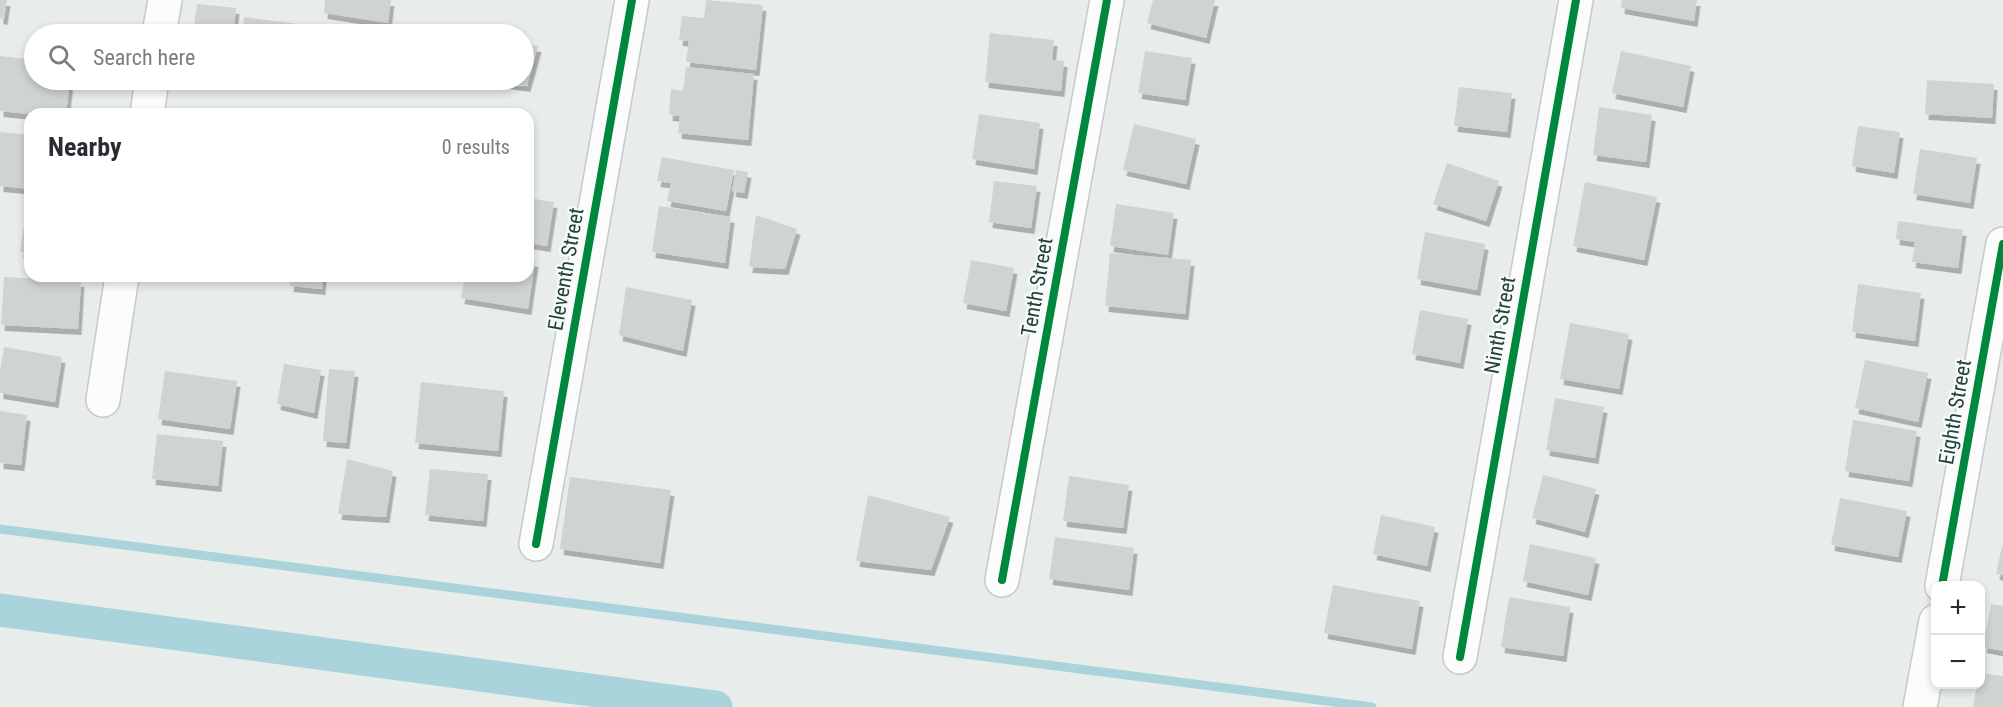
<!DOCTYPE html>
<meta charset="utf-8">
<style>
body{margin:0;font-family:"Roboto Condensed",sans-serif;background:#f2f2f3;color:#2b2b33}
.controls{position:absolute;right:18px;bottom:18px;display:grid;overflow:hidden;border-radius:12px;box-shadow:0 3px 9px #0003}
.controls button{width:54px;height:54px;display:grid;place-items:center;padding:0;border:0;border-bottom:2px solid #e1e1e2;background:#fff;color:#2b2b33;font:30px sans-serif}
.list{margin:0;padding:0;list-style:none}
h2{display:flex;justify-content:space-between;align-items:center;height:78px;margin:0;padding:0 24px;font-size:26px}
h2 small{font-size:20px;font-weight:400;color:#7c7c81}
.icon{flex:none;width:33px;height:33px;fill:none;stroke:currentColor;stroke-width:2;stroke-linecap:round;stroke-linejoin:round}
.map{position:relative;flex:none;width:2003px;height:707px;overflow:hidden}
.search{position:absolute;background:#fff;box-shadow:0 3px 9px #0003;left:24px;top:24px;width:510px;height:66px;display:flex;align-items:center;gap:15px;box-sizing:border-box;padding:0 21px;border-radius:33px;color:#7c7c81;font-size:22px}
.panel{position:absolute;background:#fff;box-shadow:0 3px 9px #0003;left:24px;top:108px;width:510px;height:174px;border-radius:18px}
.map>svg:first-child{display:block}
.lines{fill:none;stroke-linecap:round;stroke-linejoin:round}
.stream{stroke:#a9d4db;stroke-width:9}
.canal{stroke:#a9d4db;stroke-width:33}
.building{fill:#cfd4d2;filter:url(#shadow)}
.street-casing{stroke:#c5cac8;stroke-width:36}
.street{stroke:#fcfcfc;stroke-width:33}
.cycleway-casing{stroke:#f7fbf9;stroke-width:11}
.cycleway{stroke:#00873e;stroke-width:8}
.labels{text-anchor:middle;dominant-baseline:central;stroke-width:4.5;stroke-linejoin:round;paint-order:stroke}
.street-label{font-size:21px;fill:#24423a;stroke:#f7fbf9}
</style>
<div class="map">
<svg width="2003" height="707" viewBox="0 0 2003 707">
<defs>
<filter id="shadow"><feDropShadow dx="3.5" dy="6" stdDeviation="0" flood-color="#0004"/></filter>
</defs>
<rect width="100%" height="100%" fill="#e8edeb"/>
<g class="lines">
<path class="stream" d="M0,529L1372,707"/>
<path class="canal" d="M0,610L716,707"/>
</g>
<path class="building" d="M0,0H7L4,19L0,18Z
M325,0H391L388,23L324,13Z
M706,0L763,5L756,70L686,62L689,41L679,40L682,16L704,18Z
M1153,0H1215L1206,38L1147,23Z
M1622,0H1697L1694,21L1621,8Z
M197,4L236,8L233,34H193Z
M244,17L299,24L298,34H242Z
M990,33L1054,40L1052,60L1064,61L1061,91L985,82Z
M524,44L538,46L527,86L493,81L524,80Z
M1145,51L1192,58L1185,100L1138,93Z
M1621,51L1691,66L1683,107L1612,93Z
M0,56L34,60V80H70L66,114H29L0,111Z
M686,67L754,74L748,140L678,133L680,116L669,115L671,89L683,91Z
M1927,80L1994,84L1992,118L1925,114Z
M1459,87L1512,93L1507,132L1454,126Z
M1599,107L1652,115L1646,162L1593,155Z
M979,114L1040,123L1034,169L972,159Z
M1134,124L1196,139L1186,184L1123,170Z
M1858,126L1900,132L1894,173L1852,166Z
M0,132L30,135V189L0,186Z
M1920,149L1977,158L1970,203L1913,194Z
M662,157L734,170L726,211L667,201L671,183L657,181Z
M1447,163L1499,181L1486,221L1433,204Z
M736,170L748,172L744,193L732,191Z
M994,181L1037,186L1031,228L989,222Z
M1585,182L1657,197L1644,260L1573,246Z
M528,198L554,202L547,246L528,243Z
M1116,204L1174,213L1168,255L1110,246Z
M27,206H30V253L20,252Z
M659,206L731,217L725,263L652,252Z
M756,215L797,229L785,269L749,267Z
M1898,221L1963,230L1958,268L1912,262L1915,242L1896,239Z
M1425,232L1485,244L1477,290L1417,279Z
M1110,253L1191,260L1185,314L1105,306Z
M528,260L535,261L528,309L461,298L465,276H528Z
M971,260L1014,268L1006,311L963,303Z
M291,276H323L322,289L290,286Z
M4,277L81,281L78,329L1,325Z
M1858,284L1921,293L1915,341L1852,332Z
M626,287L692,300L683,351L619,335Z
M1420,310L1468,319L1460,363L1412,354Z
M1570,323L1629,334L1619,389L1560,379Z
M4,347L62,357L55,402L0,393V372Z
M1865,360L1928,373L1918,422L1855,408Z
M284,364L321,370L314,413L277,404Z
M329,369L355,371L346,443L323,441Z
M165,371L237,381L230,429L158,419Z
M421,382L504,391L498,451L415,443Z
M1555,398L1604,407L1595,458L1546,450Z
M0,411L27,415L21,465L0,463Z
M1853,420L1917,431L1909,481L1845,471Z
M157,434L223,441L218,486L152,479Z
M347,459L393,471L386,517L338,514Z
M430,469L488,474L483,521L425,515Z
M1543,475L1596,489L1585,532L1532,518Z
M1069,476L1129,485L1123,528L1063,521Z
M570,477L671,490L660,563L560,549Z
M868,495L950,517L931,570L856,561Z
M1840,498L1907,511L1898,557L1831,545Z
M1381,515L1435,527L1427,566L1373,554Z
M1055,537L1134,548L1129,590L1049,579Z
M1530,544L1596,558L1588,595L1523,581Z
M2002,546H2003V575L1996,574Z
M1333,585L1420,601L1412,649L1324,633Z
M1509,597L1570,607L1563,656L1501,647Z
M1991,604L2003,606V651L1983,647Z
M1980,673L2003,676V707H1973L1977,684H1980Z"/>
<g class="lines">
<g class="street-casing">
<path id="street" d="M159,34L165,0
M147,114L152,80
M103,400L122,276
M536,544L632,0
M1002,580L1107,0
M1942,586L2003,244
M1460,657L1576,0
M1920,707L1936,621"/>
</g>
<use href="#street" class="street"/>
<g class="cycleway-casing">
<path id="cycleway" d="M536,544L632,0
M1002,580L1107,0
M1942,586L2003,244
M1460,657L1576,0"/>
</g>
<use href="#cycleway" class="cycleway"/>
</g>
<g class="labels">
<g class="street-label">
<text transform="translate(566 269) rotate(-80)">Eleventh Street</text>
<text transform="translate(1037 287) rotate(-80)">Tenth Street</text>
<text transform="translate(1500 325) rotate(-80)">Ninth Street</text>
<text transform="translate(1955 412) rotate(-80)">Eighth Street</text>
</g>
</g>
</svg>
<div class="controls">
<button>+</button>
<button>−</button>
</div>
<div class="search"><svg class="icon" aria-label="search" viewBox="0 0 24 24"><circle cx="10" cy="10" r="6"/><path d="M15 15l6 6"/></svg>Search here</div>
<section class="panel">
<h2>Nearby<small>0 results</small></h2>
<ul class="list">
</ul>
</section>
</div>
